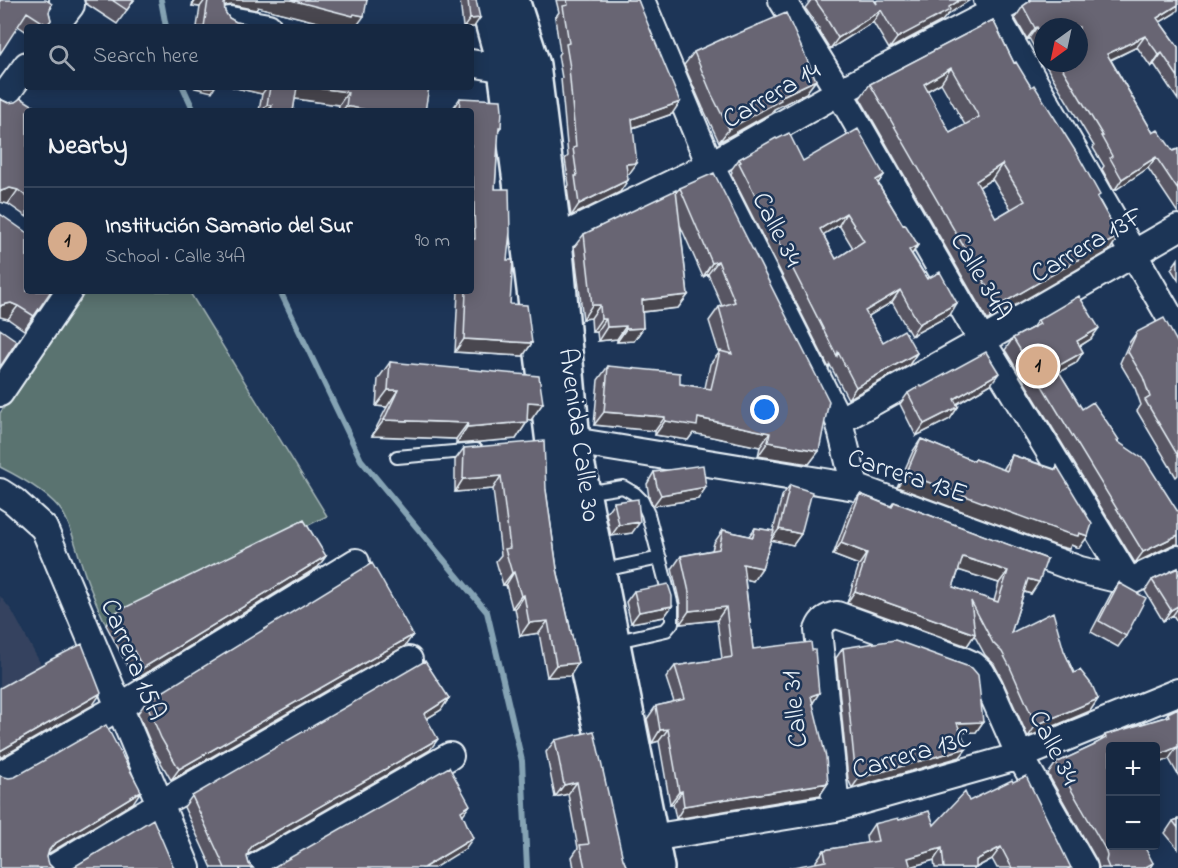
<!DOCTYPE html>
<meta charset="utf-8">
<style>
body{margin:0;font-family:"Indie Flower",sans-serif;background:#1f3048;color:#f1f3f6}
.controls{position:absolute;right:18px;bottom:18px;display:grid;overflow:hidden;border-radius:6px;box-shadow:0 3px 15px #0003}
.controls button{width:54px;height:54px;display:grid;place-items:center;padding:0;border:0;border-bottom:2px solid #35445a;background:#162841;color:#f1f3f6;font:30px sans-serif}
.compass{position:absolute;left:1034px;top:18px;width:54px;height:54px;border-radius:50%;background:#162841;box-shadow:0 3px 15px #0003;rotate:213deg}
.you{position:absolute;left:765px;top:410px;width:21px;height:21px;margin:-15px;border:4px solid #fff;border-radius:50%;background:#1a73e8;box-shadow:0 0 0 9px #1a73e833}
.badge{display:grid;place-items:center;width:39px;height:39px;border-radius:50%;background:#d6ab8b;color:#111;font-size:20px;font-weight:700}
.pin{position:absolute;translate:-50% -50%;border:3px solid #fff;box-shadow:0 2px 6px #0006}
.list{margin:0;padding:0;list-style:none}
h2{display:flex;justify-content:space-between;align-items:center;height:78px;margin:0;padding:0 24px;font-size:26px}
h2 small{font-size:20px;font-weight:400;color:#9ea6b1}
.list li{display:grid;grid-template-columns:39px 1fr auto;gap:18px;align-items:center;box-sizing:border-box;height:108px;padding:0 24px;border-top:2px solid #35445a}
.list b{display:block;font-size:22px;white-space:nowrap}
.list p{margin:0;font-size:20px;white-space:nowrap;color:#9ea6b1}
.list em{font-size:20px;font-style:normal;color:#9ea6b1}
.icon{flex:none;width:33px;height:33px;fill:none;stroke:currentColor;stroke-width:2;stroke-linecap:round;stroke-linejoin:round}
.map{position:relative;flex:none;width:1178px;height:868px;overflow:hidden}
.search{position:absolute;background:#162841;box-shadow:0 3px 15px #0003;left:24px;top:24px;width:450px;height:66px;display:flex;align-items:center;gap:15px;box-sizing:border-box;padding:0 21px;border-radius:6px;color:#9ea6b1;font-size:22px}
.panel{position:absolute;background:#162841;box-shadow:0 3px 15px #0003;left:24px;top:108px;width:450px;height:186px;border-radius:6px}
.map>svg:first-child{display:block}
.built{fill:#34435f}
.green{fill:#5a7370;stroke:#a1b2b4;stroke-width:1.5}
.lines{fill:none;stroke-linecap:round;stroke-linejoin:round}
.stream{stroke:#85a3b4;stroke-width:6}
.lane-casing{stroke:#e8f1f8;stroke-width:16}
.street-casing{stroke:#e8f1f8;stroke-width:30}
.secondary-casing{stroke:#e8f1f8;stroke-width:38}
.lane{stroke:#1d3557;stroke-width:12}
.street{stroke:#1d3557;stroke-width:26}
.secondary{stroke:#1d3557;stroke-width:33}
.wall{fill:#595763;stroke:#e8f1f8;stroke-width:1.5;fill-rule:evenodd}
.shaded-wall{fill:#494750;stroke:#e8f1f8;stroke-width:1.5}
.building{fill:#686573;stroke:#e8f1f8;stroke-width:1.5;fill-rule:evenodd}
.labels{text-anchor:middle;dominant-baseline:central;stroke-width:5;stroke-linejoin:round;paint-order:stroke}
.street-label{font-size:27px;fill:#e8f1f8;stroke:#1d3557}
</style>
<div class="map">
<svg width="1178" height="868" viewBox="0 0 1178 868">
<rect width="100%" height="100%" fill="#1d3557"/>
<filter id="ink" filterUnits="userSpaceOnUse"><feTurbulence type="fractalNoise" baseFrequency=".0167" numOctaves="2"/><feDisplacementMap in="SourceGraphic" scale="12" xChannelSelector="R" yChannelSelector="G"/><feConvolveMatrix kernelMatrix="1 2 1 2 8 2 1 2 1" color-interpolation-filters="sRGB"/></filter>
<g filter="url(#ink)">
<path class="built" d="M0,596L12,611L44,670L0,695Z"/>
<path class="green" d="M86,291H189L327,516L106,625C97,605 88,585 82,565C76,548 72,528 63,513C50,493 20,477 0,467V413Z"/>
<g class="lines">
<path class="stream" d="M161,0L166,27
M183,87L194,111
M280,291L361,460L487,612L522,761L527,868"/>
<g class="lane-casing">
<path id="lane" d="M397,457L476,450
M584,493L623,487L635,494L642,501L648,514L672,606V623L666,630L613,642
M599,571L660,558"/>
</g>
<g class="street-casing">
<path id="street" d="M641,0L710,165L839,421L855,487
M782,0L839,92L982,341L1129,582
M987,0L1178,331
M230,20L268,27
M54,27L71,5L63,0
M471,63L505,69L520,67
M0,102L27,65
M555,240L710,165L839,92L1016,0
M0,393L69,291
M839,421L982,341L1178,228
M555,443L573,441L855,487L1080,570L1129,582
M0,492L14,501L44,528L187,868
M1129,582L1178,559
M0,775L119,707L356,562
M836,808L818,630C822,620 827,617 837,615L962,660L973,665L981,672L989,686L1020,756L1084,868
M651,838L836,808L1020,756L1178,692
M54,868L160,804L409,660
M254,868L450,756"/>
</g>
<g class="secondary-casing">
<path id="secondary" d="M486,0L505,69L529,249L553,443L556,500L567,579L632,868
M512,0L533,65L555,240L573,441L657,868"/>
</g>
<use href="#lane" class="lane"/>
<use href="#street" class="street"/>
<use href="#secondary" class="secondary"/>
</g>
<path class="wall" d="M0,0L49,12L51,20L46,27H27V32L18,26Z
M85,0H134L117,24L85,3Z
M193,0H367L346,27H337L258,7L256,10L232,5L224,6L225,12L229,18L236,22L264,27H197L200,7L192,6Z
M460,0H476L474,27H463Z
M556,0H638L672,114L633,128L629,174H627L620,192L571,216L567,188L569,185L565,159L568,156L561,79L562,78L558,55L560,52L555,18L559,12Z
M811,0H874L875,1L947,15L942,21L889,49L873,22L830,49L818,30L819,28L805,8Z
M1031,0H1178L1175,13L1160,22L1178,47V100L1154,64L1151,67L1137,47L1111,60L1153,133L1173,151L1178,149V213L1148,168L1114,191L1102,169L1104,166L1093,148L1094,146L1044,63H1079L1043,27V61L1041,57L1040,58L1029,38L1027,39L1015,18L1023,6Z
M993,20L1014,63L1031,87L1098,198L1119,236L1109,251L988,321L860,98L870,84ZM941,83L965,125L950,133L927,91ZM992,179L1011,209L996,218L979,187Z
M730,37L816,80L806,93L774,109L771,113L719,142L703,108L684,65L694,52Z
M232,87H430L428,89L425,111H338L339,105L295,99L293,111H259L262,94Z
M460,98L501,127L498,131L495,189L507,260L510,304L532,343L523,356L455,352L458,291H471V111H451Z
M0,99L27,111V217L8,204L0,202Z
M777,139L803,161L884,175L878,183L903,225L918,245L912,254L950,315L911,336L892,302L868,316L883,342L917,353L909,365L848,399L830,365L829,368L731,174L732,172L731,170L739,159ZM839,225L853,248L836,259L823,234Z
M680,188L819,451L809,464L758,456L760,447L693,433L688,440L655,435V431L594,425L598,380L608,366L680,384L705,388L710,364L719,353L709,321L719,307L722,306L708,274L703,277L680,225L688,295L678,308L642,312L643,328L634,341L617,342V339L598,341L597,332H592L591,318L583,319L574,247L584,234L676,192Z
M0,214L51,291L24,330L8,319L0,317Z
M1178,259V280L1171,269Z
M1038,320L1091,339L1080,346L1083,352L1076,363L1059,372L1082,409L1118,441L1178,512V544L1172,545L1135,563L1005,350L1013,338L1032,328Z
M1137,332L1178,344V475L1176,477L1137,411L1141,405L1135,388L1120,363L1129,343Z
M390,362L543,403L531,420L527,419V422L516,439L456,444V439L372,436L387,407L376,406L378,379Z
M991,384L957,404L958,407L950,419L916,436L900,404L908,393L922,387Z
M921,439L973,461L975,459L1003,470L1012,455L1055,469L1057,466L1088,536L1079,548L1071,545L1069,549L1057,546L897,487L913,451Z
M464,448L546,490L557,569L578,663L570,676L547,677L539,633L520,636L515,608H512L506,585H503L496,561L501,555L493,489L455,492V460Z
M654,472L706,487L698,499L653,506L649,497L647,484Z
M790,485L801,534L793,545L771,540L762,568L753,581L745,579L753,649L819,693L812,703L828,783L820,795L676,819L673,804H670L659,741L652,743L647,719L656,706L674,702L666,678L675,666L722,659L717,620L680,624V604L672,569L681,556L712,550L714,543L723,530L749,536L755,528L773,531L782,496Z
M860,494L891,506L894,502L1047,559L1031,594L1024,592L1011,633L1064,651L1074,673L1098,699L1090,711L1028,737L1002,679L994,664L985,655L974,635L967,646L847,603L859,565L833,555L851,506ZM959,570L999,583L994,601L953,587Z
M614,502L632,533L611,536L606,513Z
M326,556L318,567L135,680L106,625L114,613Z
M1178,568V623L1173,615L1163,621L1145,591L1152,580Z
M1119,583L1126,636L1118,647L1091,632L1111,594Z
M634,591L672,606L664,617L631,623L626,602Z
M405,646L171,780L153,749L138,713L146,702Z
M843,648L983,722L976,732H961L967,748L960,757L852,788L848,779L836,658Z
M449,698L441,710L426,719L430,750L248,854L247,857L249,864L253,868H212L184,807L192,796Z
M1178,708V775L1169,759L1155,765V747H1110V846L1153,863L1150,868H1099L1097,861L1048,774L1056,763L1093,746L1095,744L1100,742L1105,735L1165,717L1168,713Z
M555,740L623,859L627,868H574L572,857L578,848L568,794L555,797L546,752Z
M969,801L1071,868H997L992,859L976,868H935L934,860L910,867L816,863V861L824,850L867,843L866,836L874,824L899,820L934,825Z
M1178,819V849L1165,833L1173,821Z"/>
<path class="shaded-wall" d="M196,0H205L200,7L192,6Z
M226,0H291L364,16L356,27H337L258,7L256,10L232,5L226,6L219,10Z
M960,0H970L947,15L942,21L889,49L897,38Z
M1178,5V10L1175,13L1149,29L1157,18Z
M881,10L873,22L830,49L838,38Z
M480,18L474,27H464L470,19Z
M1037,27L1029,38L1027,39L1035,28Z
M1145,36L1137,47L1099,65L1107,54Z
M1162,53L1154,64L1151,67L1159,55Z
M951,68L941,83L914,98L924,84Z
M816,80L806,93L774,109L771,113L719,142L729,129L780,97Z
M196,87H215L212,92L195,88Z
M232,87H267L262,94Z
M297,87H310L348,92L339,105L289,98Z
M680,102L672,114L623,131L632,119Z
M267,105H272L268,111H262Z
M346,106L367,110L366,111H342Z
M1156,157L1148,168L1114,191L1122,179Z
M637,163L629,174L618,176L626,164Z
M1002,164L992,179L966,195L976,181Z
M884,175L876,186V180Z
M628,180L620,192L571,216L579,204Z
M10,188L18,190L8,204L0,202V193L1,191Z
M846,213L839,225L813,241L820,229Z
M1119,236L1109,251L988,321L998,306Z
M918,245L910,257L909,250Z
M718,261L708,274L703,277L712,263Z
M900,290L892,302L857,323L865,311Z
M688,295L678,308L632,313L642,300Z
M11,303L18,306L8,319L0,317V307L2,305Z
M957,303L950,315L911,336L919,324Z
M592,305H600L591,318L583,319Z
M601,319H606L597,332H592Z
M626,326L617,339L598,341L607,327Z
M643,328L634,341L617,342L626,329Z
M1099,328L1091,339L1070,352L1077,341Z
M464,339L532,343L523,356L455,352Z
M1083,352L1076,363L1048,378L1056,367Z
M917,353L909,365L848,399L856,387Z
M999,373L991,384L946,410L954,399Z
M388,390H398L387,407L376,406Z
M528,402L543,403L531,420L516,418Z
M958,407L950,419L916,436L924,424Z
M604,412L665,417L655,431L594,425Z
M698,418L770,433L760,447L693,433L688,440L655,435L665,421Z
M384,420L468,423L456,439L372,436Z
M527,422L516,439L456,444L467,427Z
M768,442L819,451L809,464L758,456Z
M906,474L1088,536L1079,548L1071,545L1069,549L1057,546L897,487Z
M501,476L493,489L455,492L463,479Z
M706,487L698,499L653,506L661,495Z
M640,522L632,533L611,536L619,525Z
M779,529L801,534L793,545L771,540Z
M1178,535V544L1172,545L1135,563L1143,552Z
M841,543L867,553L859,565L833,555Z
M326,556L318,567L135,680L143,668Z
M963,557L1008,571L999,583L955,569Z
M743,564L762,568L753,581L734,576Z
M514,572L506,585H503L512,573Z
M1028,579L1039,582L1031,594L1020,590Z
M855,591L975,634L967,646L847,603Z
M524,595L515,608H512L521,596Z
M672,606L664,617L631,623L639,612Z
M1178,606V608L1173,615L1163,621L1171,610Z
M726,607L717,620L680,624L689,611Z
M548,621L539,633L520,636L529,623Z
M413,635L405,646L171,780L179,769Z
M578,663L570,676L547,677L556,665Z
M101,693L93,705L0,758V751Z
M819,693L811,706V696Z
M449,698L441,710L416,725L424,714Z
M1098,699L1090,711L1028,737L1036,725Z
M983,722L976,732L950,733L957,723Z
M668,729L659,741L652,743L660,730Z
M438,739L430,750L247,855L249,850L254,844Z
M1177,747L1169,759L1155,765V763L1161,754Z
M967,748L960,757L852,788L859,778Z
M1161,753L1155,761V755Z
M577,782L568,794L555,797L564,785Z
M828,783L820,795L676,819L684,806Z
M141,791L133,803L46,855L49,850L54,844Z
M682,791L673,804H670L679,792Z
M470,805L462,816L461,811Z
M473,838L465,849L434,868H423Z
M1001,847L992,859L975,868L976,860Z
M942,848L934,860L907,868L908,858Z"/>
<path class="building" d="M0,0H46L52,4L49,12L51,20L47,25L27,12L0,54Z
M112,0H134L127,10Z
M208,0H226L224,4L225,12L229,18L236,22L264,27H204Z
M291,0H367L364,16L354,14L353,16Z
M468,0H476L480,18L470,19Z
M567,0H638L680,102L632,119L637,163L626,164L628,180L579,204L575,176H577L573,148L576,147L569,68H570L566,44L569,43L563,6L568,5Z
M815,0H874L877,4L876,1L878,0H960L949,7L950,10L897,38L881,10L838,38L826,18L827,17Z
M1032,0H1178V5L1157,18L1178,47V77L1162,53L1159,55L1145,36L1107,54L1153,133L1158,130L1173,151L1178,149V190L1156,157L1122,179L1110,158L1112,156L1101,136H1103L1059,63H1079V27H1043V38L1037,27L1035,28L1023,6Z
M786,13L816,80L780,97L781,100L729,129L712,95L694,52L729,36L730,37Z
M993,20L1014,63L1016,62L1031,87L1034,85L1076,152L1100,195L1097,197L1119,236L998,306L870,84ZM951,68L979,117L950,133L924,84ZM1002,164L1025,201L996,218L976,181Z
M270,87H297L293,111H271L272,105H267Z
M310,87H429L425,111H367V110L346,106L348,92Z
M21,98L40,110L44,111H27V197L18,190L10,188L1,191H0V99L8,103L15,102Z
M460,98L501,100L502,110L501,127H499L495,189H509L510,232L507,260H513L510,304L527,305L532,343L464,339L466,291H471V239H475L473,177H471V111H459Z
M858,129L884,175L876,180L903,225L905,224L918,245L909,250L927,279L940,272L957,303L919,324L900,290L865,311L883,342L904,330L917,353L856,387L838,352L837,356L739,163L741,162L739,159L776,138L777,139L789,133L803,161ZM846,213L864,241L836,259L820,229Z
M714,173L829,401L819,451L768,442L770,433L698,418L697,426L665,421V417L604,412L608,366L680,373V384L711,389L720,351L732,354L719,307L735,302L718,261L712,263L680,188Z
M676,190L688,295L642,300L643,328L626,329V326L607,327L606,319H601L600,305H592L584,234Z
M0,214L27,233V291H51L34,316L18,306L11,303L2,305L0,307Z
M1079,296L1099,328L1077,341L1083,352L1056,367L1082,409L1093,402L1107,422L1119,440L1117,441L1145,460L1178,512V535L1143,552L1013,338L1040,324L1038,320Z
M1164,318L1178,344V456L1145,400L1150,397L1143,377L1128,352L1137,332Z
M0,329L17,341L0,367Z
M986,352L999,373L954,399L958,407L924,424L908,393L921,385L922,387Z
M390,362L539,376L543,403L528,402L527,422L467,427L468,423L384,420L398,390H388Z
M921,439L974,461L975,459L1007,471L1012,455L1056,470L1057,466L1092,524L1088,536L1079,533L1078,536L1066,533L906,474Z
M544,441L546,490L557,569L578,663L556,665L548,621L529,623L524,595L521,596L514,572L512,573L505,549L510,548L501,476L463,479L464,448Z
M703,465L706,487L661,495L657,486L654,472Z
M790,485L812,492L801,534L779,529Z
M860,494L892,507L894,502L1047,559L1039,582L1028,579L1011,633L1053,612L1064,651L1074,673L1080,670L1092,685L1098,699L1036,725L1010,667L1002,652L993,643L971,601L975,634L855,591L867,553L841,543ZM963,557L1008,571L998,602L953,587Z
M638,499L640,522L619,525L614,502Z
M304,520L326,556L143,668L114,613Z
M755,528L774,531L762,568L743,564L753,649L811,642L812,650H815L819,693L811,696L826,757L828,783L684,806L682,791L679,792L668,729L660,730L656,706L685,699L675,666L732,657L726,607L689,611V592L681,556L719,549L723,530L753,537Z
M372,563L413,635L179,769L161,738L146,702Z
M1178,568V606L1171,610L1152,580Z
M1119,583L1146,598L1126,636L1099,621Z
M668,584L672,596V606L639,612L634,591Z
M895,640L972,668L978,675L983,722L957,723L967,748L859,778L855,769L843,648Z
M82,644L101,693L0,751V688L52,659Z
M425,661L449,698L424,714L438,739L254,844L249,850L247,857L249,864L253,868H225L192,796Z
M1178,708V749L1177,747L1161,754V753L1155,755V747H1110V846H1144L1153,863L1144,868H1109L1106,861L1107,856L1105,849L1056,763L1095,745V744L1106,738L1105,735L1169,716L1168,713Z
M106,725L141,791L54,844L49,850L47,857L49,864L53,868H0V776L9,778L15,777Z
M594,731L623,859L627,868H585L580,845L589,844L577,782L564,785L555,740Z
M449,767L470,805L461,811L473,838L423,868H272Z
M1026,776L1071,868H1012L1001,847L976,860V868H944L942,848L908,858L911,868H788L826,861L824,850L878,841L874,824L898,818L899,820L929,811L934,825L965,792L969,801L1012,780L1013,782Z
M153,819L174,868H72Z
M1178,819V828L1173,821Z"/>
</g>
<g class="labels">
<g class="street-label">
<text transform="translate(772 96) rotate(-30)">Carrera 14</text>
<text transform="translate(776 230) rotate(63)">Calle 34</text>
<text transform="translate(1088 246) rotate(-30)">Carrera 13F</text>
<text transform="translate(980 277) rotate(60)">Calle 34A</text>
<text transform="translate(578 435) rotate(82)">Avenida Calle 30</text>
<text transform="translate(907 477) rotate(18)">Carrera 13E</text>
<text transform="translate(132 660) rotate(67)">Carrera 15A</text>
<text transform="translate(796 709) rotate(-96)">Calle 31</text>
<text transform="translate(1053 748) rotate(63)">Calle 34</text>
<text transform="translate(912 755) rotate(-16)">Carrera 13C</text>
</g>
</g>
</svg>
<div class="controls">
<button>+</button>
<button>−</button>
</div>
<svg class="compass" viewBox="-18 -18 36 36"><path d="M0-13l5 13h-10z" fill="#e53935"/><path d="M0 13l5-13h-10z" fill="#9ea6b1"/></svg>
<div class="you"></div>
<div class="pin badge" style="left:1038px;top:366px">1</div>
<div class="search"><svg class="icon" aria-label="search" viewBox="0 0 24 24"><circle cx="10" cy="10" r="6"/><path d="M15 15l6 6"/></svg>Search here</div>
<section class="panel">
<h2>Nearby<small></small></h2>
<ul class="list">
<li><span class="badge">1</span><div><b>Institución Samario del Sur</b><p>School · Calle 34A</p></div><em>90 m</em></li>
</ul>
</section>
</div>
